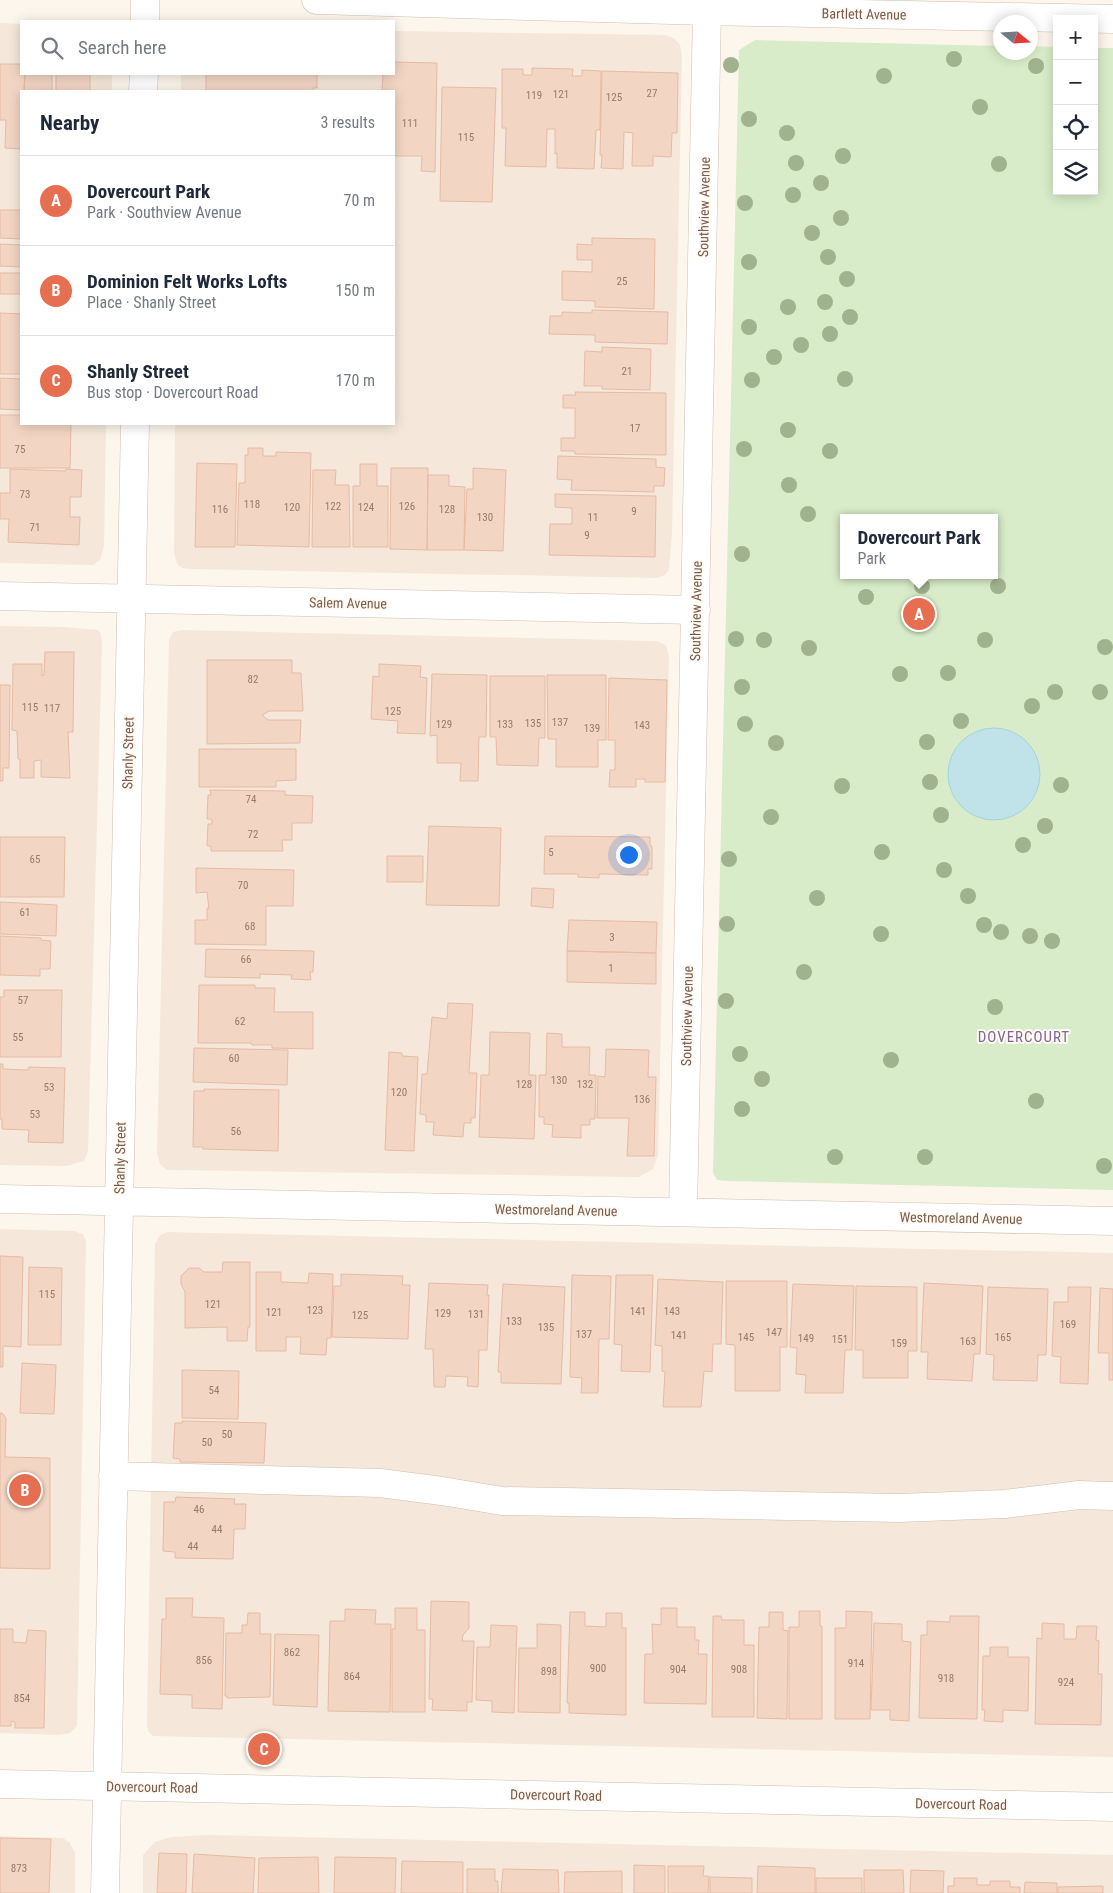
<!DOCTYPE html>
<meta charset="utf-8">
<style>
body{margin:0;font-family:"Roboto Condensed",sans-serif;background:#f2f2f3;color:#1f2937}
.controls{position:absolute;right:15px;top:15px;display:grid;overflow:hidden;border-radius:0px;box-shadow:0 2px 12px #0003}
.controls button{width:45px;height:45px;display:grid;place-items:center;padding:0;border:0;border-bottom:1px solid #e0e1e3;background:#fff;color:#1f2937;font:25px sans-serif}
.compass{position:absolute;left:993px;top:15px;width:45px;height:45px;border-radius:50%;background:#fff;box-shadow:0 2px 12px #0003;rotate:108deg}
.you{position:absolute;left:628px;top:854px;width:18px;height:18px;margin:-12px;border:4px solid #fff;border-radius:50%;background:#1a73e8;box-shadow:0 0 0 8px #1a73e833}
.badge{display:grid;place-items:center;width:32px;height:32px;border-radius:50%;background:#e76f51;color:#fff;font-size:16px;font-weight:700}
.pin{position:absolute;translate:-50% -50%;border:2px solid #fff;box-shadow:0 1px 5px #0006}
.popup{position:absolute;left:840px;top:514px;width:158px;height:65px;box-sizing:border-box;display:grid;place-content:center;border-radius:0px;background:#fff;filter:drop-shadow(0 1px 4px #0005);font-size:16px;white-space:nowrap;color:#747a83}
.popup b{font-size:19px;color:#1f2937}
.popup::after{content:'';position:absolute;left:50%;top:100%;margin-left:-10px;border:10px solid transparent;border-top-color:#fff}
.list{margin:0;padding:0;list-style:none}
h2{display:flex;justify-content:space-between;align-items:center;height:65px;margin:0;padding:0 20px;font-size:21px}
h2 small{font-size:16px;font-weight:400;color:#747a83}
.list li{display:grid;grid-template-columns:32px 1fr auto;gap:15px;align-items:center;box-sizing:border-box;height:90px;padding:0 20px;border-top:1px solid #e0e1e3}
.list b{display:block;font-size:19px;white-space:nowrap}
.list p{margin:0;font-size:16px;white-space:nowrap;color:#747a83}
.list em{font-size:16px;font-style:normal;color:#747a83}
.icon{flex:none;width:28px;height:28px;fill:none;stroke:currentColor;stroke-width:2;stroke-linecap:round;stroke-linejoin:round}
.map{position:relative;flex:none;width:1113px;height:1893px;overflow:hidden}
.search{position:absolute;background:#fff;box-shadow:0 2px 12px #0003;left:20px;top:20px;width:375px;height:55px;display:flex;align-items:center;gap:12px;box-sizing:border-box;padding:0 18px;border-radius:0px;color:#747a83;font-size:19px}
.panel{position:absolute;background:#fff;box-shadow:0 2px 12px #0003;left:20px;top:90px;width:375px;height:335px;border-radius:0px}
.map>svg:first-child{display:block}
.residential{fill:#f5e8da}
.green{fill:#d8ecc9;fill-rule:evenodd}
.water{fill:#bfe3e8;stroke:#a5d3da}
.building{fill:#f3d5c3;stroke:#e6bba3}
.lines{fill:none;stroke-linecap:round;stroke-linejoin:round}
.minor-casing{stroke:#d1beb0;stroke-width:29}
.minor{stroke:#fff;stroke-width:28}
.tree{fill:#a0b28e}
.labels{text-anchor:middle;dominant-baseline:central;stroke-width:4;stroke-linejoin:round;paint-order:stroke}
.number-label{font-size:11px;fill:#987a6a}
.street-label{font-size:14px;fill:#7a5c4d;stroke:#fffaf3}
.neighbourhood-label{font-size:15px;letter-spacing:1px;fill:#846695;stroke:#fffaf3}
</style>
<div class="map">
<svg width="1113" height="1893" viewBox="0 0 1113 1893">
<rect width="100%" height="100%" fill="#fdf6ec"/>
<path class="residential" d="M0,23L21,24V74H112V91H21V424H106L104,546L100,560L93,565L0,563Z
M394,31L666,35L675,39L680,45L682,56L672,533L669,570L665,575L656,578L193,569L182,568L177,564L174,553L175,424H394V91H181V74H394Z
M0,626L63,627L98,630L101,634L102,644L88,1151L84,1161L67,1166L0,1165Z
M182,630L656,641L666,645L669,657L658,1155L653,1169L639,1177L167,1170L160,1164L157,1153L169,640L173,632Z
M0,1229L74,1231L83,1234L86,1241L77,1726L70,1733L58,1735L0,1733Z
M168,1232L1113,1253V1757L153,1736L148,1731L147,1724L155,1244L160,1235Z
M208,1835L1113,1855V1893H143V1855L155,1842L171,1837Z
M0,1836L63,1838L70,1843L75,1853V1893H0Z"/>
<path class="green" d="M755,40L1000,46V52H1030L1031,46L1057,47V191H1094V48H1113V1190L728,1181L717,1180L713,1173L739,50ZM844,518H994V575H844Z"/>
<path class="water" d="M948 774a46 46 0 1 1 92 0a46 46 0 1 1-92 0Z"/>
<path class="building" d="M394,62L437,63L435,172L421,171L422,156H394V91H382L383,74H394Z
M0,64H21V74H25L24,91H21V149L5,148L6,120H0Z
M532,68L573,69L572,76H582V70L601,71L600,130H596L594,169L557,168V153L555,154V129H547L546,167L505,166L506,128H502V69H523V75H532Z
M602,71L678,73L677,133H672L671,157L653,156V166H632L633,133L624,132L623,169L601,168L602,155H600Z
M25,74H52V91H24Z
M56,74H90V91H56Z
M206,74H317V88H313V91H206Z
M442,87L496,88L492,202L440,201Z
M0,210H21V239L0,238Z
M592,238L655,239L654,309L595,307V301L562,300V271L592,272V260H577V244L592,245Z
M0,244L21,245V267L0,266Z
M0,273H21V294H0Z
M592,310L668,312L667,344L595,342V335L549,334L550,316H562V312L592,313Z
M0,313L21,314V374H0Z
M602,347L651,349L650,390L602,389V386H584L585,351L602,352Z
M0,378L21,379V410L0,409Z
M575,392L666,393V455L575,454V451H561V438H575V408H563V395H576Z
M0,415H21V424H71L70,468H0Z
M248,448H263V456H276V452L311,453L309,547L237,545L239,483H245V455H248Z
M558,456L656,459V467L665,468L664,486H654V492L571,490L572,480L557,479Z
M197,463L237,464L235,547H195Z
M360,464H377V486H388V547H353V486H360Z
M391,468H428L427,550L390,549Z
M473,468L506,470L503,551L464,550L467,489H473Z
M10,469L65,471L66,469L82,470L81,497H70V517H80L79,545L8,542L9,519H0V493H10Z
M313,470H336L335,485H349L350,547H312Z
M428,475H449V486L465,487L464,550H427Z
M555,494L656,496L655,557L549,555L550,524H572V508L555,507Z
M45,652H74L73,732H68L70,778L41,777V760L34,761V778H20V759H18L17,731L12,730L13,664H42V676L44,675Z
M207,660H292V673H301L303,711H269L262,715L268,720H301L300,743L207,744Z
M379,664L421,666L420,677L427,678L425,734L397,733L398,721L371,719L373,676L379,677Z
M432,674L487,675L486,737H479L478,781H460L461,763H437V735L430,736Z
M547,675H606V740H598V767H556V739H548Z
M490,676H545V738H539L538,766L497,765L496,737H490Z
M609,678L667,680L665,782H645V779H636V787H609L610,770H615V740H608Z
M0,685H10L9,768H3V781H0Z
M199,749H296V780L276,781V787H199Z
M210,790L285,791V795L313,796L312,823H292V840H282L283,851H211V846H207L208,824H212V819H207L208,795H211Z
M429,826L501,828L499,906L426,905Z
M545,836L650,837V846H652V869H648V875L599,874V878L578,877V874H544Z
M0,837H65L64,897H0Z
M387,856H423V882H387Z
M196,868L294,870L293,906H266V945L195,944V920H207V908L209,909L207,892L196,893Z
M532,888L554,889L553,908L531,906Z
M0,902L57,905L56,936L0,934Z
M569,920L657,922L656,953L567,951Z
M0,936L41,938V940L51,941L50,969H40V976L0,975Z
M206,949L314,951L313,972H310L311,980L291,979L292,975L260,974V978L205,977Z
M567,951L656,953V984L567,982Z
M199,985H255V988H275L274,1012H313V1049L272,1048V1045H252L251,1043H198Z
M4,990H62L61,1057H0V997H4Z
M448,1003L473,1004L469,1073H477L475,1118H471V1123H464L463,1137L433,1135L434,1122H426V1115L420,1114L422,1074H427L432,1017L447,1019Z
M490,1032L530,1033L529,1075H536L534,1139L479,1137L481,1075H489Z
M547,1033L562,1034V1047H590L589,1075H596L595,1119H590V1125H581V1138L552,1137L553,1125L544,1124V1117H539V1075H546Z
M194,1048L288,1050L287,1085L193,1082Z
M606,1049L649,1050L648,1077H656L654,1156H627L629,1118H597L598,1076L605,1077Z
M389,1052L402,1053V1056L418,1057L414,1151L385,1150Z
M0,1064H3V1069L28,1070L29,1067L65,1068L63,1143L28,1142L29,1130L2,1129V1119H0Z
M204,1089L279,1090L278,1151L203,1149V1147H193L194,1091H204Z
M0,1256L23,1257L21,1347L3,1346V1367H0Z
M223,1262H250V1327H248L247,1341H227V1327L185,1328V1292L181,1284V1276L189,1268H199L204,1272H222Z
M29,1267L62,1268L61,1345H28Z
M256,1272H281V1282L308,1283L309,1273L333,1274L331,1338H327L326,1355L300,1354L301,1337H286V1351H256Z
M341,1274L403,1276L402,1285H410L408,1339L332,1337L334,1286H341Z
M572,1275L611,1276L609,1339H599L598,1393H581L582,1378L570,1377Z
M616,1275H653L650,1372L621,1371L622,1345L614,1344Z
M658,1279L723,1282L721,1344H713L712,1372L704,1371L701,1407H663L665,1372L662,1371V1346L655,1345Z
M726,1281H787V1347H780V1391H735V1345L726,1344Z
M429,1283L488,1285L487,1295H489L487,1350H479L478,1387L467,1386L468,1377L446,1376L445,1387H434L433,1349H425Z
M924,1283L983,1286L980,1354H974L972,1381L927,1379L928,1352H921Z
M503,1284L565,1287L561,1384L501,1383V1372H498Z
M793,1284L854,1286L852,1350H845L843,1393H805L806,1375L796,1374L797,1348L790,1347Z
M856,1286L917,1287V1351H908V1378H863V1350H855Z
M988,1287L1048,1289L1046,1355H1038L1037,1381L993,1380L994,1355L986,1354Z
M1068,1287H1091L1088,1384L1060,1383L1061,1357L1052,1356L1054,1302H1068Z
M1100,1288L1113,1289V1380H1109V1353H1098Z
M22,1363L56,1365L54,1414L20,1413Z
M182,1370L239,1371L238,1419L182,1418Z
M0,1413H2L6,1418L5,1457L50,1458V1569L0,1568Z
M182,1421L266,1423L264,1463L180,1462V1459L173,1458L175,1423H182Z
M176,1497L235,1499L234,1504H246L245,1529H234L233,1559L175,1558V1552L163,1551L164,1502H175Z
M166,1598H193L192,1617L224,1618L222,1709L192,1708V1695L160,1694L162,1619H166Z
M431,1601L469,1602V1628L463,1635L462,1641H474L472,1702H467V1711L432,1710L433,1699H429Z
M395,1608H417V1630H425V1712H392V1629H395Z
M661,1608H677V1627H695V1640H699L698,1654H707L706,1704L644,1703L645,1654H653L652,1624L661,1625Z
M345,1609L376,1610L375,1624H391L390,1712L328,1711L330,1621H345Z
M799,1611H820V1626H822V1719H789V1627H799Z
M846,1611L872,1612L870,1719H835V1628H846Z
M570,1612H585V1626L606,1627V1613H622V1628H626V1715L569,1713V1703H567Z
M769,1612H783V1630L788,1631L787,1719L757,1718L759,1627H769Z
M248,1613H260V1634H271L270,1697L227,1698V1696H225L226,1633H242V1625H247Z
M713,1616H721L722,1620H744V1645H754V1717H712Z
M950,1616H979L977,1719L919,1718L921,1635H927V1621L950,1622Z
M874,1623L902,1624V1641L911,1642L909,1721L890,1720V1710H871Z
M1042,1623L1064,1624V1639H1076L1077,1626H1097L1096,1640L1099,1641L1098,1674H1102L1101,1725L1035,1724L1037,1638L1042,1639Z
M537,1624L561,1625L560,1713L518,1712L519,1648H537Z
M491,1625L517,1626L514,1713L492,1712V1701L476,1700L477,1647H490Z
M0,1629H13V1642L26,1643L28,1630L46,1631L44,1728H15V1722L11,1721V1726H0Z
M275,1634L319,1635L317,1707L273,1705Z
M990,1647H1008V1657H1029L1028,1711L1003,1710V1722L984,1721L985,1710H982L983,1656H990Z
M0,1838L51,1839L49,1893H0Z
M159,1853L187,1854L186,1893H157Z
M194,1854L255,1858L253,1893H192Z
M318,1857L319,1893H258L259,1858Z
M335,1857L396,1858L395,1893H334Z
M402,1861L463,1862V1893H401Z
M634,1865L665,1866V1893H634Z
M668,1866H704L703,1876H709L708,1893H668Z
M758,1866L815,1868V1893H757Z
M467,1869H495V1881H498V1893H467Z
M503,1869L558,1870L559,1893H501Z
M864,1870H903L904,1893H864Z
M911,1870L944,1871L943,1893H910Z
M622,1871V1893H564L565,1872Z
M710,1877L752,1878V1893H710Z
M816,1878H862V1893H816Z
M954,1878H977V1885H990V1881H1010V1887H1020V1893H948V1886H954Z
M1025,1882L1057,1883V1893H1024Z
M1103,1886V1893H1058V1887Z"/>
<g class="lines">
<g class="minor-casing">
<path id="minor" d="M316,0L707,11L1113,19
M145,21V0
M143,91L144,74
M0,596L696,610
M0,1199L1113,1221
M683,1212L707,11
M113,1476L380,1483L442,1491L502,1501L899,1508L1005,1504L1079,1495L1113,1496
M0,1784L1113,1807
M105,1893L135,424"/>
</g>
<use href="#minor" class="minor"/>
</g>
<g class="tree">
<circle cx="954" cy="59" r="8"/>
<circle cx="731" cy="65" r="8"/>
<circle cx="1036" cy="66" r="8"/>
<circle cx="884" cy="76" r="8"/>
<circle cx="980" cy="107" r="8"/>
<circle cx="749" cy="119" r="8"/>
<circle cx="787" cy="133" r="8"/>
<circle cx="843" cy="156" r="8"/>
<circle cx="796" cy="163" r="8"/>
<circle cx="999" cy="164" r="8"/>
<circle cx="821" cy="183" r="8"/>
<circle cx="793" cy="195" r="8"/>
<circle cx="745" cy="203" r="8"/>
<circle cx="841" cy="218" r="8"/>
<circle cx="812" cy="233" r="8"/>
<circle cx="828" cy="257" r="8"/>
<circle cx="749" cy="262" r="8"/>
<circle cx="847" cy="279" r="8"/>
<circle cx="825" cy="302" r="8"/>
<circle cx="788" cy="307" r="8"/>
<circle cx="850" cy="317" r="8"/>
<circle cx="749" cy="327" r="8"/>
<circle cx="830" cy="334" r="8"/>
<circle cx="801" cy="345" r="8"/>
<circle cx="774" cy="357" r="8"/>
<circle cx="845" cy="379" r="8"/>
<circle cx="752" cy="380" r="8"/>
<circle cx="788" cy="430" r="8"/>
<circle cx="744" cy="449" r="8"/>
<circle cx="830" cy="451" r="8"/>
<circle cx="789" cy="485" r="8"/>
<circle cx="808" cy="514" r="8"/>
<circle cx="742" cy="554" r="8"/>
<circle cx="922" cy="586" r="8"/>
<circle cx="998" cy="586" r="8"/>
<circle cx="866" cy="597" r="8"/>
<circle cx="736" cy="639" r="8"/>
<circle cx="764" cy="640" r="8"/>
<circle cx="985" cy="640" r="8"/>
<circle cx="1105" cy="647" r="8"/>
<circle cx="809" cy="648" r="8"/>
<circle cx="948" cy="673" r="8"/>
<circle cx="900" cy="674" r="8"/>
<circle cx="742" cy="687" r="8"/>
<circle cx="1055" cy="692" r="8"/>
<circle cx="1100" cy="692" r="8"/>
<circle cx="1032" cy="706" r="8"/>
<circle cx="961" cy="721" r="8"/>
<circle cx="745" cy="724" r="8"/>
<circle cx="927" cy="742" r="8"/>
<circle cx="776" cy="743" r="8"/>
<circle cx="930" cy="782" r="8"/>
<circle cx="1061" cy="785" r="8"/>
<circle cx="842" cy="786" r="8"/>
<circle cx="941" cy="815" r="8"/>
<circle cx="771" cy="817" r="8"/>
<circle cx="1045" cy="826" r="8"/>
<circle cx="1023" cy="845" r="8"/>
<circle cx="882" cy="852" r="8"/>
<circle cx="729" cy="859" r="8"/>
<circle cx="944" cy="870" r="8"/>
<circle cx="968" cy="896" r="8"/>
<circle cx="817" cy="898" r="8"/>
<circle cx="727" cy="924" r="8"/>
<circle cx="984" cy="925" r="8"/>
<circle cx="1001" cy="932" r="8"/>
<circle cx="881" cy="934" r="8"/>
<circle cx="1030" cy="936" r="8"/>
<circle cx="1052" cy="941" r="8"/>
<circle cx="804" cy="972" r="8"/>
<circle cx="726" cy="1001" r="8"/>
<circle cx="995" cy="1007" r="8"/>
<circle cx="740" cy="1054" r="8"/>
<circle cx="891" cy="1060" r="8"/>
<circle cx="762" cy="1079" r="8"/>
<circle cx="1036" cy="1101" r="8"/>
<circle cx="742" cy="1109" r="8"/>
<circle cx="835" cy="1157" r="8"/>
<circle cx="925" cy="1157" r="8"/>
<circle cx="1104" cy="1166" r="8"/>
</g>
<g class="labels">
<g class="number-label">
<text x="652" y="93">27</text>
<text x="561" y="94">121</text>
<text x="534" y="95">119</text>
<text x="614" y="97">125</text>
<text x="410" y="123">111</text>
<text x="466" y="137">115</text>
<text x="622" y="281">25</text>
<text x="627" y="371">21</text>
<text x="635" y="428">17</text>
<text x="20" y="449">75</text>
<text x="25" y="494">73</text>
<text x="252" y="504">118</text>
<text x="333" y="506">122</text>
<text x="407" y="506">126</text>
<text x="292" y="507">120</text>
<text x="366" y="507">124</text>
<text x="220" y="509">116</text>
<text x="447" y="509">128</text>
<text x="634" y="511">9</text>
<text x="485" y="517">130</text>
<text x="593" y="517">11</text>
<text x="35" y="527">71</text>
<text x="587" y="535">9</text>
<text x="253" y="679">82</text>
<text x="30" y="707">115</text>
<text x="52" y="708">117</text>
<text x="393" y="711">125</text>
<text x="560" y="722">137</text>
<text x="533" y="723">135</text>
<text x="444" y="724">129</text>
<text x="505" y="724">133</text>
<text x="642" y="725">143</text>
<text x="592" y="728">139</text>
<text x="251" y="799">74</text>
<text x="253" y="834">72</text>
<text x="551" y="852">5</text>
<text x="35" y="859">65</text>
<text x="243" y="885">70</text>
<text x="25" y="912">61</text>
<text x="250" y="926">68</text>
<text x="612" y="937">3</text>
<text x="246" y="959">66</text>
<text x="611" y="968">1</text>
<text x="23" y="1000">57</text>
<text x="240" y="1021">62</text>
<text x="18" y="1037">55</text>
<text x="234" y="1058">60</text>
<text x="559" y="1080">130</text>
<text x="524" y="1084">128</text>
<text x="585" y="1084">132</text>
<text x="49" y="1087">53</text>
<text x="399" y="1092">120</text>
<text x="642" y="1099">136</text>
<text x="35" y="1114">53</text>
<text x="236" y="1131">56</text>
<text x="47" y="1294">115</text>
<text x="213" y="1304">121</text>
<text x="315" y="1310">123</text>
<text x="638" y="1311">141</text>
<text x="672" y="1311">143</text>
<text x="274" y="1312">121</text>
<text x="443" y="1313">129</text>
<text x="476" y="1314">131</text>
<text x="360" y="1315">125</text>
<text x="514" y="1321">133</text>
<text x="1068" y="1324">169</text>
<text x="546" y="1327">135</text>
<text x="774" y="1332">147</text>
<text x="584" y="1334">137</text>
<text x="679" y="1335">141</text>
<text x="746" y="1337">145</text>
<text x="1003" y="1337">165</text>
<text x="806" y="1338">149</text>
<text x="840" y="1339">151</text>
<text x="968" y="1341">163</text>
<text x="899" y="1343">159</text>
<text x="214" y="1390">54</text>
<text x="227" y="1434">50</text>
<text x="207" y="1442">50</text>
<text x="199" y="1509">46</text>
<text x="217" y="1529">44</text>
<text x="193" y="1546">44</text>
<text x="292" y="1652">862</text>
<text x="204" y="1660">856</text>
<text x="856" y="1663">914</text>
<text x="598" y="1668">900</text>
<text x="678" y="1669">904</text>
<text x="739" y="1669">908</text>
<text x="549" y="1671">898</text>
<text x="352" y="1676">864</text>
<text x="946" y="1678">918</text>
<text x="1066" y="1682">924</text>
<text x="22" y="1698">854</text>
<text x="19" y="1868">873</text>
</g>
<g class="street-label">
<text transform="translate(864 14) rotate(1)">Bartlett Avenue</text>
<text transform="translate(704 207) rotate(-89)">Southview Avenue</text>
<text transform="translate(348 603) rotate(1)">Salem Avenue</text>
<text transform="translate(696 611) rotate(-89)">Southview Avenue</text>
<text transform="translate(128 753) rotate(-89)">Shanly Street</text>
<text transform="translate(687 1016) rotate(-89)">Southview Avenue</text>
<text transform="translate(120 1158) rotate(-89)">Shanly Street</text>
<text transform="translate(556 1210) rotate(1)">Westmoreland Avenue</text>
<text transform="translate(961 1218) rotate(1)">Westmoreland Avenue</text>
<text transform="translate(152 1787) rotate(1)">Dovercourt Road</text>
<text transform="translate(556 1795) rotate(1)">Dovercourt Road</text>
<text transform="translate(961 1804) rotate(1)">Dovercourt Road</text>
</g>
<g class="neighbourhood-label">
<text x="1024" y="1037">DOVERCOURT</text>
</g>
</g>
</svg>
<div class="controls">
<button>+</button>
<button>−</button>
<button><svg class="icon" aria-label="locate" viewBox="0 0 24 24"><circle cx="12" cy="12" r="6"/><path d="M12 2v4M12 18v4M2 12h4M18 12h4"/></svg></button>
<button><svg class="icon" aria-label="layers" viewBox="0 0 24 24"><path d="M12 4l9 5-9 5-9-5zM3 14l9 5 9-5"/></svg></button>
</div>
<svg class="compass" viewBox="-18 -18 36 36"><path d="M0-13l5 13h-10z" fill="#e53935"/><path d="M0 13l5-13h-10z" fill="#747a83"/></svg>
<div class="you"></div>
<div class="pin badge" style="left:919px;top:614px">A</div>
<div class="popup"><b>Dovercourt Park</b>Park</div>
<div class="pin badge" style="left:25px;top:1490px">B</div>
<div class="pin badge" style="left:264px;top:1749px">C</div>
<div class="search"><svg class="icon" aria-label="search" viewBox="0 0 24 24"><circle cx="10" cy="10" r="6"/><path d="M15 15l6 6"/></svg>Search here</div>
<section class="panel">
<h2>Nearby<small>3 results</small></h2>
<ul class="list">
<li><span class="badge">A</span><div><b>Dovercourt Park</b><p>Park · Southview Avenue</p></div><em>70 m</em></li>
<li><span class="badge">B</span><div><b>Dominion Felt Works Lofts</b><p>Place · Shanly Street</p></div><em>150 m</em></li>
<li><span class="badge">C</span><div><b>Shanly Street</b><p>Bus stop · Dovercourt Road</p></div><em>170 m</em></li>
</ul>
</section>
</div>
